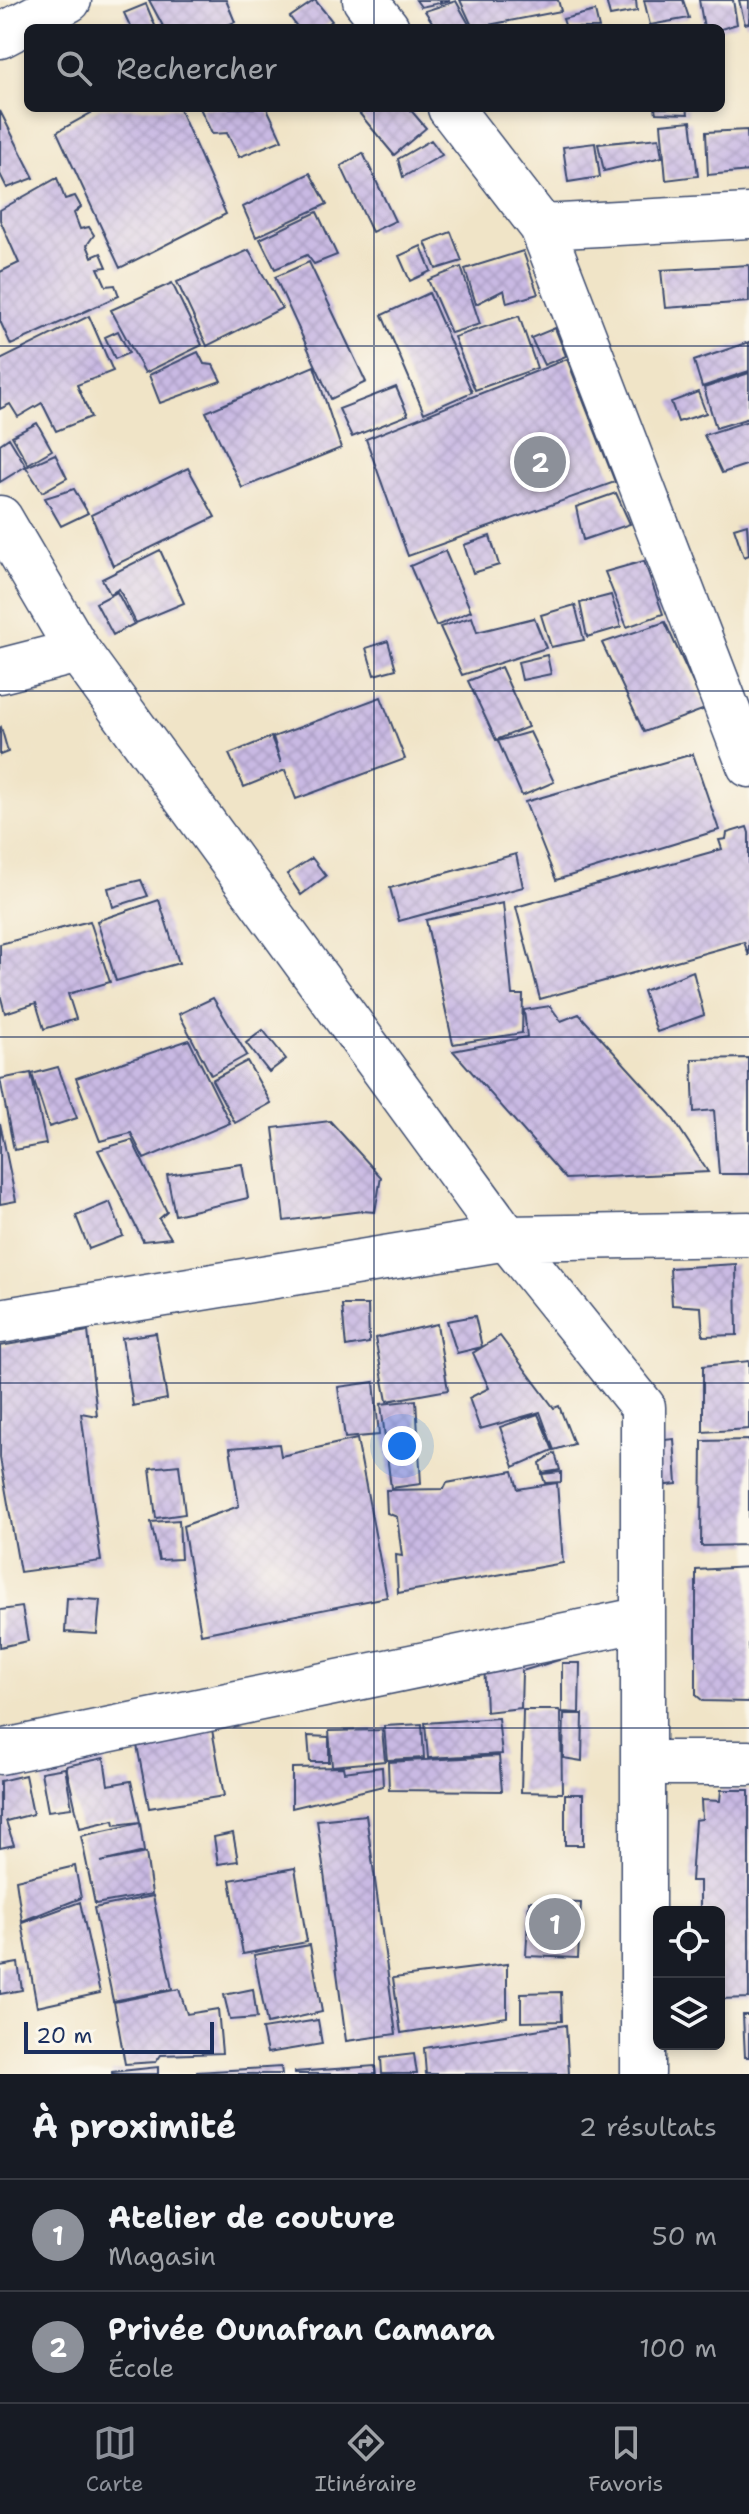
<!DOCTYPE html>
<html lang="fr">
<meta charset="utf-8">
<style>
body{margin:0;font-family:"Shantell Sans",sans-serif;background:#20242c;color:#f1f3f6}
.controls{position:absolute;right:24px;bottom:24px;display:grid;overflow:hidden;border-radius:12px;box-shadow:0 4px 12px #0003}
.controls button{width:72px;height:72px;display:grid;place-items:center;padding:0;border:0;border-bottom:2px solid #363941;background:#171b24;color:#f1f3f6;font:40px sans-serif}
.scale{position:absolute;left:24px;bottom:20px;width:190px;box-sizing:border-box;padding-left:8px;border:4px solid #1b2f5e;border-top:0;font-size:22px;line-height:28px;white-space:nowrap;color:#1b2f5e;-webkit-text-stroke:6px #fbf7ec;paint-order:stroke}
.you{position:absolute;left:402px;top:1446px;width:28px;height:28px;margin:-20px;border:6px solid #fff;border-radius:50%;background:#1a73e8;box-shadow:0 0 0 12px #1a73e833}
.badge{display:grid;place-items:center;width:52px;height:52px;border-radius:50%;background:#8c9099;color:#fff;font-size:26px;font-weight:700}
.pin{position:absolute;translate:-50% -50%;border:4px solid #fff;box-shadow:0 2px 8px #0006}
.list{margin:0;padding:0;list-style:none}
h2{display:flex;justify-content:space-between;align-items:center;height:104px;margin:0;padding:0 32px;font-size:34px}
h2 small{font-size:26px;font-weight:400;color:#9ea1a6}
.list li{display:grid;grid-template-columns:52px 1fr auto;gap:24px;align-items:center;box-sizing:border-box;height:112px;padding:0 32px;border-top:2px solid #363941}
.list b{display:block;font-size:30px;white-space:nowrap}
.list p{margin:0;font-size:26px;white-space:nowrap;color:#9ea1a6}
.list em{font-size:26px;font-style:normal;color:#9ea1a6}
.icon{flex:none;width:44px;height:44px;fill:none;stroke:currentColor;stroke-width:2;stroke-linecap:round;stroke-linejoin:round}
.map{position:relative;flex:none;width:749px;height:2074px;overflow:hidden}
.search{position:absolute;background:#171b24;box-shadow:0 4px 12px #0003;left:24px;right:24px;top:24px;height:88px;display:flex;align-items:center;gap:20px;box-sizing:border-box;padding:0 28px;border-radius:12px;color:#9ea1a6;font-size:30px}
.sheet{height:328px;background:#171b24}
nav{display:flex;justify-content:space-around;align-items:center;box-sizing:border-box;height:112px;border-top:2px solid #363941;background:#171b24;font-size:22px;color:#9ea1a6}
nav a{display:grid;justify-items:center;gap:4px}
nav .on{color:#8c9099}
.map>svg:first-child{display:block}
.building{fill:url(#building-cross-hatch)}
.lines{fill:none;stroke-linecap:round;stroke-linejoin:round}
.street-casing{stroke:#3b4a6e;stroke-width:47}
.street{stroke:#fff;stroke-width:44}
.grid{fill:none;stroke:#1b2f5e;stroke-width:2;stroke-opacity:0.55}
</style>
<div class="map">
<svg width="749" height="2074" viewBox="0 0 749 2074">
<defs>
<pattern id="building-cross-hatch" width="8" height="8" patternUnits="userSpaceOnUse" patternTransform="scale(2)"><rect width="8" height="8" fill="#c9b9e3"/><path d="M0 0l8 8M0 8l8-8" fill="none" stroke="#ac9fc5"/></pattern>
</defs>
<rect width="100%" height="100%" fill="#fbf7ec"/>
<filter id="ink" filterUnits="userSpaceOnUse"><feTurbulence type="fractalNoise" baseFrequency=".0125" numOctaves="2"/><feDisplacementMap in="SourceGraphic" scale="16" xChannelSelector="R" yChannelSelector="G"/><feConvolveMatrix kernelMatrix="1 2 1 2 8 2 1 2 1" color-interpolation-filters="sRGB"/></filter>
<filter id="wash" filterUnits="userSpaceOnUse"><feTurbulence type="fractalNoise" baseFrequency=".006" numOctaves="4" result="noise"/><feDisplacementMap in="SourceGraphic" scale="32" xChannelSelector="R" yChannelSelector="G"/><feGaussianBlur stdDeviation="1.8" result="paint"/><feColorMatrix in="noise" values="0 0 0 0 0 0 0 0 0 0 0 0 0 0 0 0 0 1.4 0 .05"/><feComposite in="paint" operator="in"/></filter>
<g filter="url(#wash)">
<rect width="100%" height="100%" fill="#f0e4c7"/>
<g id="blocks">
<path class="building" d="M149,0H226L235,22L221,28H164Z
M315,0L332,21L322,28H298L290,17Z
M416,0H449V1L421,7Z
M460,0H558L561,11L473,28Z
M606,0H636L637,11L610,16Z
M644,0H683L689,18L650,25Z
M699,0H733L737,24L721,29L704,28Z
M739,0H749V23L745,24Z
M456,1L471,28H436L425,11Z
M146,4L156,28H131L124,13Z
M595,11L599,28H566L563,19Z
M100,108H179L226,214L120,268L57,132Z
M200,108H267L282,140L239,157L227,133L212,134Z
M355,108H409L426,128L394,155Z
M655,108H687L688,114L656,113Z
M0,111L34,178L7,188L0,174Z
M691,121L698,176L666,180L661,124Z
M747,130L749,171L708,175L706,132Z
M659,138L662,157L604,171L598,144Z
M431,140L442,155L403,177L398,159Z
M595,143L600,177L568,182L563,147Z
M363,153L395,221L372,232L341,166Z
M310,173L327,204L256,237L243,207Z
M57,178L65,199L75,196L81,207L74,213L80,229L89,227L94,235L87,245L92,257L101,253L107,267L98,268L106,286L115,285L119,296L11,345L0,321V272L19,263L0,220V210Z
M317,212L337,255L314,264L307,255L275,269L260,239Z
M451,232L462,261L436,269L425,242Z
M421,246L431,271L410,281L399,256Z
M249,250L282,308L207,346L177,282Z
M523,251L538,294L507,303L504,290L476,304L465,269Z
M309,262L366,382L331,399L275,277Z
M749,265V302L665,308L661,270Z
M461,267L480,324L451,333L428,280Z
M172,283L202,345L145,373L111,310Z
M429,293L472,392L424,413L382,315Z
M89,316L113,371L77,385L91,417L56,431L42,403L18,417L10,404L0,409V360Z
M519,316L537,368L475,390L454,337Z
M555,328L566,356L544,365L531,338Z
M118,331L129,353L115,359L105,337Z
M749,342V371L702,387L694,361Z
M198,352L204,364L213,365L221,381L160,403L149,375Z
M567,359L615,482L408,556L366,439Z
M314,366L341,448L242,488L206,412Z
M749,373V418L716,428L704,388Z
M396,387L408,415L352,437L339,409Z
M698,392L706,413L678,422L671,402Z
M748,421L749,464L722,473L704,435Z
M37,423L52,450L28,464L12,436Z
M9,438L26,466L0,482V444Z
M55,454L67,478L42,492L26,467Z
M188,468L215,517L113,566L91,515Z
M74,489L88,513L61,526L45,498Z
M616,493L630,524L583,540L576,507Z
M747,524L749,555L744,557L734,528Z
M490,536L499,565L473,573L464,545Z
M160,550L184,603L136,623L119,589L110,594L102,579Z
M445,551L471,611L436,626L410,566Z
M644,561L663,614L627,627L605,572Z
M117,592L134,624L113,635L96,603Z
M611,595L621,627L587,637L580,603Z
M575,605L584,640L551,647L541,615Z
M472,617L477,632L534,618L546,648L462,675L440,627Z
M665,622L705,709L644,732L602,643Z
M388,641L396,669L374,675L366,648Z
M547,655L551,674L522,680L518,662Z
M501,667L528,727L496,740L468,681Z
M381,697L405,759L296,799L285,770L244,787L229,754L271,737L281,763L273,737Z
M1,727L8,752L0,755V728Z
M530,732L554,782L522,796L498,741Z
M693,754L719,830L556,880L525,802Z
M747,827L749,833V956L744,942L540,999L516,907L722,849L719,840L726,839L727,833Z
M516,854L523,887L399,921L390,888Z
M312,858L326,876L301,895L287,874Z
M141,880L148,896L113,907L108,888Z
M159,900L179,963L116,981L97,921Z
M503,903L512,995H523L522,1033L453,1044L426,920Z
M90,921L110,982L68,994L76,1019L44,1029L36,1003L5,1013L0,994V944Z
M693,971L704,1015L657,1032L643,991Z
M213,998L247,1055L211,1075L179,1014Z
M550,1006L561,1021L579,1014L670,1114L708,1172L566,1179L453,1051L527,1037L524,1010Z
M263,1030L286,1059L269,1072L246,1043Z
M189,1040L230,1123L144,1159L131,1133L100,1141L76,1078Z
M749,1058V1174H719L714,1110L694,1112L692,1059Z
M247,1061L271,1103L235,1123L212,1080Z
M58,1067L77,1118L49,1127L32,1074Z
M31,1073L46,1144L14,1150L0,1079Z
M330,1121L381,1177L375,1212L362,1211L284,1221L273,1128Z
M0,1123L16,1201L0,1204Z
M132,1140L167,1212L159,1219L171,1238L143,1241L98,1150Z
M242,1164L248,1198L175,1215L167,1175Z
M110,1202L123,1236L89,1249L76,1216Z
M736,1264L737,1335L703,1336L701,1307L672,1305L670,1268Z
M342,1305H368L369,1343L346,1347Z
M475,1316L482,1347L457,1353L447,1321Z
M437,1324L448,1390L387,1401L375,1338Z
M88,1331L97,1416L81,1413L101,1561L20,1572L0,1458V1346Z
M156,1333L167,1399L133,1406L122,1338Z
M500,1336L554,1408L559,1406L574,1444L554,1450L540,1412L480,1429L469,1398L489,1388L473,1353Z
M749,1361V1429L703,1432V1366Z
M374,1382L379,1435L345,1438L338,1387Z
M416,1400L421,1484L391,1488L381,1404Z
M538,1414L553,1450L514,1467L500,1427Z
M357,1439L387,1597L201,1634L183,1526L239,1506L230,1448L279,1444L281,1456Z
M674,1439L677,1484L657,1486L653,1441Z
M749,1440V1545L701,1546L702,1441Z
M555,1453L560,1470L542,1473L540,1463Z
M179,1465L185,1514L156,1518L150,1468Z
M513,1471L518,1489L557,1483L563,1563L398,1593L396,1555L402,1556L397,1517L387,1513L386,1490L444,1489L447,1483Z
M561,1472V1482L545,1483L542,1474Z
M179,1520L181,1559L159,1560L151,1522Z
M749,1567V1702L703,1701L696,1695V1570Z
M67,1598L100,1600L97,1634L65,1632Z
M22,1607L28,1641L0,1647V1610Z
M559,1648V1660L522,1671L521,1708L486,1712L484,1659Z
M562,1663H580L579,1713L562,1712Z
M523,1710H559L561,1714L562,1793L521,1792Z
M564,1714H583L582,1761L563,1758Z
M498,1718L502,1754L428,1758L425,1723Z
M211,1724L224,1796L149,1808L136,1740Z
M422,1724L424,1758L387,1760L384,1726Z
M382,1730L385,1761L332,1766L329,1731Z
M308,1736L329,1737V1762H310Z
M499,1756L502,1791L389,1790L388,1762Z
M104,1758L108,1785L131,1781L140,1822L115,1825L114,1820L80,1828L66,1766Z
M343,1767L344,1772L382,1767L383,1786L292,1808V1768Z
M65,1768L72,1808L48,1811L41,1772Z
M25,1775L33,1814L6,1821L14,1845L0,1848V1781Z
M721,1790H749V1998L719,1999V1912H700V1881H691L695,1820L702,1819L701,1800L720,1801Z
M565,1794H583V1845H565Z
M366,1815L396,2034L346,2041L317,1820Z
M140,1823L144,1852L101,1862L146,1853L152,1894L95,1904L81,1836Z
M233,1833L238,1861L218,1864L214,1837Z
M75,1866L81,1898L22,1921L16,1880Z
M295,1868L307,1942L243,1954L230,1880Z
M153,1896L172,1989L113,2001L94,1908Z
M529,1901L581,1903L578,1958L526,1956Z
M80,1902L100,1993L37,2007L22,1923Z
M310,1945L322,2012L267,2024L254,1955Z
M18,1963L22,1990L0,1994V1966Z
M507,1964V2017L401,2033L393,1978Z
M179,1989L187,2014L218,2009L222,2053L161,2055L156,2062L125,2064L114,2002Z
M253,1989L257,2018L230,2020L224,1995Z
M561,1992L562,2021L521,2022V1993Z
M743,2015H749V2057H745Z
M318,2020L322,2044L267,2053L262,2029Z
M566,2025L569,2074H426L424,2048Z
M414,2054L417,2074H382L381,2058Z
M375,2066L376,2074H295V2072Z
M158,2067V2074H112V2072Z
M281,2067L282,2074H197V2072Z"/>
</g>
</g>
<g filter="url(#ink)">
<use href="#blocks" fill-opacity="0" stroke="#3b4a6e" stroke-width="2"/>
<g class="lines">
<g class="street-casing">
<path id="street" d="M365,0L387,28
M0,36L69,0
M450,108L542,227L749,765
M542,227L749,216
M0,518L78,651L507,1238L643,1407V2074
M0,671L78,651
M0,1321L507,1238L749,1234
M0,1752L643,1619
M643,1763H749"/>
</g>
<use href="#street" class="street"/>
</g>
</g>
<path class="grid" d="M374,0V28M374,108V2074M0,346H749M0,691H749M0,1037H749M0,1383H749M0,1728H749"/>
</svg>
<div class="controls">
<button><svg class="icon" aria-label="locate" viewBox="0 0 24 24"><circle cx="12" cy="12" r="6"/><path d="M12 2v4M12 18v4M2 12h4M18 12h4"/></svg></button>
<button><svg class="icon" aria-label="layers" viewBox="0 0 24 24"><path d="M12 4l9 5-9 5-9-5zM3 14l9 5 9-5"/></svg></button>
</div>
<div class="scale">20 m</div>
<div class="you"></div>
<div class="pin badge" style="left:555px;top:1924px">1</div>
<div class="pin badge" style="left:540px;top:462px">2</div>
<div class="search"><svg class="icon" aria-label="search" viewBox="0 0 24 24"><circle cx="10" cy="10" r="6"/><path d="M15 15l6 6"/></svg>Rechercher</div>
</div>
<section class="sheet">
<h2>À proximité<small>2 résultats</small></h2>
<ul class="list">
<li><span class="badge">1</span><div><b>Atelier de couture</b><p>Magasin</p></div><em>50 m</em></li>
<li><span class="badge">2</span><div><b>Privée Ounafran Camara</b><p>École</p></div><em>100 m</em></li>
</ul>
</section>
<nav>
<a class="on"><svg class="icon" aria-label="map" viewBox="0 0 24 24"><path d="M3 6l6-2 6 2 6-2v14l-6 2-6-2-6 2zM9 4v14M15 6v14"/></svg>Carte</a>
<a><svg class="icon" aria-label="directions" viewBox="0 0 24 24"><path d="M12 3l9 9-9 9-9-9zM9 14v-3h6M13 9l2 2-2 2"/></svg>Itinéraire</a>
<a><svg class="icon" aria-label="saved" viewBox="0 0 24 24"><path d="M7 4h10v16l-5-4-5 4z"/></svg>Favoris</a>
</nav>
